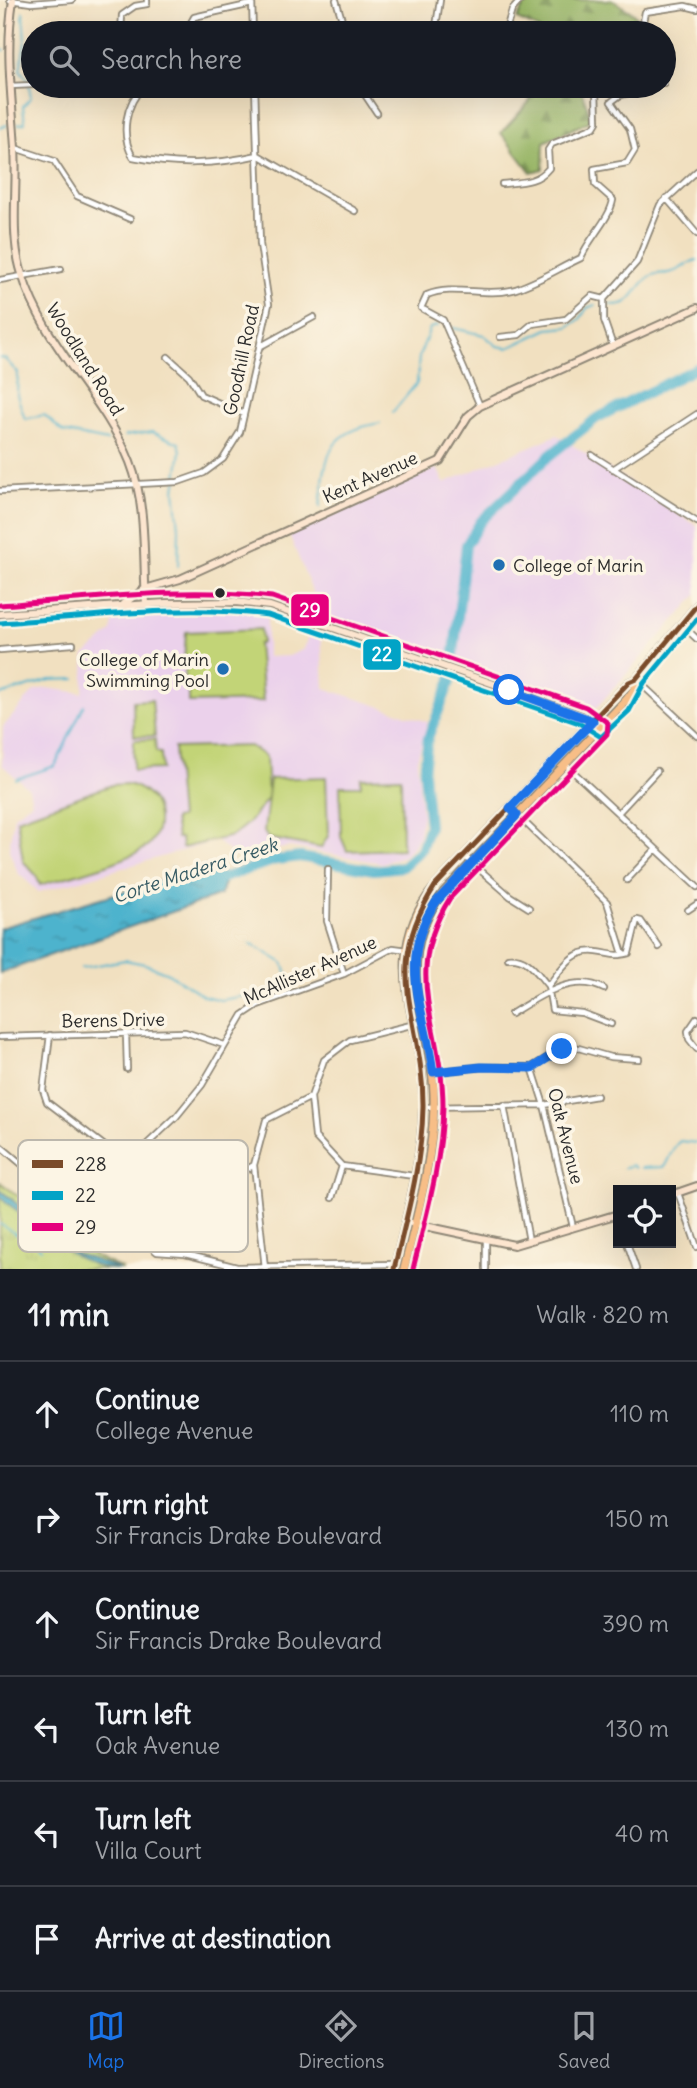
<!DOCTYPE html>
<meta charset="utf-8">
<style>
body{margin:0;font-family:Delius,sans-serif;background:#242831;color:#f1f3f6}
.controls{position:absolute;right:21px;bottom:21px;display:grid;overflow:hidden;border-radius:0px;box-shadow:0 7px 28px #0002}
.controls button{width:63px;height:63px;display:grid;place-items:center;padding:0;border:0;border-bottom:2px solid #363941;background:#171b24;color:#f1f3f6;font:35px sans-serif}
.stop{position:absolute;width:21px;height:21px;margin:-16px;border:5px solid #1a73e8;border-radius:50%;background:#fff}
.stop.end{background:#1a73e8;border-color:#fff;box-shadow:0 2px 7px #0008}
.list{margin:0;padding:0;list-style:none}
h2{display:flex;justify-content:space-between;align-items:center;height:91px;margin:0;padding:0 28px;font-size:30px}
h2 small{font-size:23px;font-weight:400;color:#9ea1a6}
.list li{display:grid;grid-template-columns:46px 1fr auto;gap:21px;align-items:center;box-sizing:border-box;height:105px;padding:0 28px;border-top:2px solid #363941}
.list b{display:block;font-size:26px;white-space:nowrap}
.list p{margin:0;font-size:23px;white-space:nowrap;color:#9ea1a6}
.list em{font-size:23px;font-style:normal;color:#9ea1a6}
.icon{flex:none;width:38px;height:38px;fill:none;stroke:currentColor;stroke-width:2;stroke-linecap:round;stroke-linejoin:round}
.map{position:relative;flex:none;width:697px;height:1269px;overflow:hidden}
.search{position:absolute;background:#171b24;box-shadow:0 7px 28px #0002;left:21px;right:21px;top:21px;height:77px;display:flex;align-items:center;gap:18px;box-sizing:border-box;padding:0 24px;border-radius:38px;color:#9ea1a6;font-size:26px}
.sheet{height:721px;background:#171b24}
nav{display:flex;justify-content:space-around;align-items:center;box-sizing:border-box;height:98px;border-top:2px solid #363941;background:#171b24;font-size:19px;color:#9ea1a6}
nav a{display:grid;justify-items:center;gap:4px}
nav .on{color:#1a73e8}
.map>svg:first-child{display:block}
.built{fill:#ebd1eb}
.grass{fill:url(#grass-tufts);stroke:#768051;stroke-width:2}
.forest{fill:url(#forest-firs);stroke:#62704a;stroke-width:2}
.garden{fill:#c2d477;stroke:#768051;stroke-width:2}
.water{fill:url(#water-ripples);stroke:#3c6f7c;stroke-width:2}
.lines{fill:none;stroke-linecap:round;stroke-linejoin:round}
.stream{stroke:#4eb3cd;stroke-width:2}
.river{stroke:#4eb3cd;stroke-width:10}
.street-casing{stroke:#8e8676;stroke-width:8}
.secondary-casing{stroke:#8e8676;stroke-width:10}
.primary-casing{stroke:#8e8676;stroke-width:10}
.street{stroke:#fff;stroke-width:4.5}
.secondary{stroke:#fce5cf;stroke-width:6}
.primary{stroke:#f7be87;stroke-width:7}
.bus-1-casing{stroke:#fcf5e5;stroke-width:10}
.bus-2-casing{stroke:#fcf5e5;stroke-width:10}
.bus-3-casing{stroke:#fcf5e5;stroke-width:10}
.bus-1{stroke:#7a4b2a;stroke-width:5}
.bus-2{stroke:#02a3c6;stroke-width:5}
.bus-3{stroke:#e5007d;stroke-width:5}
.route{stroke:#1a73e8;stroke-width:9}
.poi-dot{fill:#1f6fb2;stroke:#fcf5e5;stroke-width:2.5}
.bus-dot{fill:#2b2b2b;stroke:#fcf5e5;stroke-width:2.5}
.labels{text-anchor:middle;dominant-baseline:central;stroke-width:7;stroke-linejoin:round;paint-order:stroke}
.street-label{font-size:18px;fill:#2b2b2b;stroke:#fcf5e5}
.poi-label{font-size:18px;fill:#2b2b2b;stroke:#fcf5e5;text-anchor:start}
.water-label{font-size:19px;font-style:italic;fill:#375b64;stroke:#fcf5e5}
.key{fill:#fcf5e5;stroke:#bdb8ad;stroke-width:2}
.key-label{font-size:19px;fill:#2b2b2b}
.line-badge{stroke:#fcf5e5;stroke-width:2.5}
.badge-label{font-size:19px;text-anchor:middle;font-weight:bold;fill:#fff}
</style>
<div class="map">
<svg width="697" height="1269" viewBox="0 0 697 1269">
<defs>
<pattern id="grass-tufts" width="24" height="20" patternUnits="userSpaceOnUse" patternTransform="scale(1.75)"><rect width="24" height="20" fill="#c2d477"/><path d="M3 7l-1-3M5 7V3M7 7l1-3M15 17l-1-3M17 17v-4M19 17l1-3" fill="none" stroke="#a7b667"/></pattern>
<pattern id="forest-firs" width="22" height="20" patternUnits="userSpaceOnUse" patternTransform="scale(1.75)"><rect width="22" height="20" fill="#99b668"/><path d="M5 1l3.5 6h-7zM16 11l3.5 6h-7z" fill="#7d9456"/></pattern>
<pattern id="water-ripples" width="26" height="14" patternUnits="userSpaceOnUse" patternTransform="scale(1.75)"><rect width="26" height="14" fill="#4eb3cd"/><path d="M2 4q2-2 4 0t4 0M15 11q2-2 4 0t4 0" fill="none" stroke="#4192a7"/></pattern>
</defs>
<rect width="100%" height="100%" fill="#fcf5e5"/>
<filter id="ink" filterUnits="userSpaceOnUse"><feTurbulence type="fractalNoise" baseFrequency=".0143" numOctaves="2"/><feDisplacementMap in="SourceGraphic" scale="14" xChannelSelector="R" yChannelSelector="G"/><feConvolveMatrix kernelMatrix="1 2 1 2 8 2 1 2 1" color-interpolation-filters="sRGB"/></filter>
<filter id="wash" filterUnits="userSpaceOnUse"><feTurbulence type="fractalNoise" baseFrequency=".00686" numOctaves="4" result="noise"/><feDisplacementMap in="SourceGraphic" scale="28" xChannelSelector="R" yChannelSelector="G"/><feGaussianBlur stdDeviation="1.57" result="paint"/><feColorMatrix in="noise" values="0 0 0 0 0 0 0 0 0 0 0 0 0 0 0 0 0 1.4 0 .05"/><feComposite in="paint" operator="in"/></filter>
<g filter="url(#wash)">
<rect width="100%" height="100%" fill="#f1e0c0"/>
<path class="built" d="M557,435L697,526V595L597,707L588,709L547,696L323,618L289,534L437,468L444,483Z
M245,608L267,612V657L289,656L304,649L310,629L321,634L324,688L428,722L417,760L422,816L419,836L415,844L404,856L382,863L290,847L235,856L216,841L39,892L18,873L9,850L14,815L32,802L29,789L2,765L3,727L34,691L46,688L83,693L85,655L111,632L115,613Z"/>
<path class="grass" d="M0,1182L96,1257L122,1269H0Z"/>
<path class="forest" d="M527,0H612L633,13L650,33H541L539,29L517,19Z
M532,86H585L581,90L592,120L544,142L543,169L531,172L501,133L530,101Z"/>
<path class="garden" d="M261,629L262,643L258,644L263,701L189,703V687L186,686L184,672L189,666L184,663L186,632Z
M152,700L155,736H134L133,701Z
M155,739L156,752L161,753L162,769L133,770L134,740Z
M250,746L266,757L268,798L250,821L232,836L182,848L181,838H177L174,819L180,818L174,748Z
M326,777L328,836L321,848L268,838L264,832L270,779Z
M401,777L402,849L347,851L341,837L340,786H361V778Z
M127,784C141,787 154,797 157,811C160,824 157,837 147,846C131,861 64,877 40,885L36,875L23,861L17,819L112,785Z"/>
<path class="water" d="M209,866L221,872L224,883L220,895L0,973V928Z
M0,1190L77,1254L119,1269C74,1269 41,1226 7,1203L0,1196Z"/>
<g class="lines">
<path class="stream" d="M0,49L5,50
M18,124L25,123L23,106L31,97L28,80L20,70L25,42L23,12
M0,128L7,125
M609,304C635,309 634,286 651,276C658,272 665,275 672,272C681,270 687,262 697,260
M453,328L484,335L497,346L508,348L548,329L568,327L580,319L587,308L595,305
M0,358L5,359L18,373L17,395L25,419L44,415L63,432L107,441
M393,412L417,383L419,357L430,328L437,326
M125,436L152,432L179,443L181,451L175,490L179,528L178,566
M320,507C326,458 324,432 380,423
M0,695L50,680L76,679
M16,779L55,766L84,705
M172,867L173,876
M81,968L125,960L145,964L168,973L204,996L221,1000L280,990L289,981L283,963L250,943
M624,1168L632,1165L635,1168
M641,1168L664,1167C670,1158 671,1148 680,1141L697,1143
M0,1224L24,1239
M36,1227L29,1237L41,1249
M365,1269L379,1267"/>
<path class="river" d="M211,882L276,860L300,857L374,870L402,867L421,850L429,826L424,772L428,738L451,680L466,545L481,521L549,456L597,418L697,368"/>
</g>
</g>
<g filter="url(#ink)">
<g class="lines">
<g class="street-casing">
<path id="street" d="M10,0L31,3L72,0
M252,0L253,33
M336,0L346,33
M121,33L122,15L135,6L147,4V0
M185,33L194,17L252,4
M435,33L440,0
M505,33L512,10L521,0
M660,33L643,22L645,12L685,6L697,9
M664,79V83
M10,86L33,85
M144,86C125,104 120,135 133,157C178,166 214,165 258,155L355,211
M359,86L377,113
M449,86L465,91L475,86
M15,148L54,161L77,196L130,219
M502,184C521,182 537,183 549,168L548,150L552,144L594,127L597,122L596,89L605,86
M666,198L697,234
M0,280L61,269
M500,337L519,335L532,324L566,319L592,296L604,299
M261,346L314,317
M613,346L604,320V299L637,262L660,205L697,171
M168,357L189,376L201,395L244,414
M480,406L443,320L421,308L427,295C453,284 483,297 512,290C535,284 559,268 581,258C588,239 610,219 613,200L595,184L594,169L627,163L635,150L630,129L611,102L619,96L654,86
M592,455L697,522
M613,469L697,414
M0,491L178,482L204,473L223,459L240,432L269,304L260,244L255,86
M681,624L697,639
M0,650L73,644
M637,680L697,736
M566,765L697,887
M510,808L607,902L623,954
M618,813L657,771
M464,856L510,896L529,908
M328,869L327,921L344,974
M627,880L656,849
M688,910L697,904
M508,958C528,956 536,972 548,986
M511,1014C538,997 573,972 604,989
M697,1018L688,1031L689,1039L697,1049
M611,1024L582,1013L552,1010L548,986C561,970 572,948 597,952C613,954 613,957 629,953L637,920L641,921L659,947
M126,1033L127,1069
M50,1035L43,1090L47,1102L127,1163
M0,1037L185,1032L224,1045
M532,1067L568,1045L610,1057L639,1059
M433,1072L481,1067H532L544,1105L573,1227
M504,1105L529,1241
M424,1107L544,1105L597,1096
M0,1146C29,1169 68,1208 102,1221C111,1225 120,1221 128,1218
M254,1165L265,1268
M414,1176L342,1166L315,1137L311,1097L324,1060L350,1040L423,1022
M678,1193L697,1247
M332,1198L342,1166
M125,1210L208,1193L254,1165L266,1120L311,1097
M486,1240V1269
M627,1243L636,1269
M395,1264L237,1267L185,1254L157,1252L146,1243L128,1218L119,1188L127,1163L176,1117L202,1085L243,1015L258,1005L344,974L393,948L415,951"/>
</g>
<g class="secondary-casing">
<path id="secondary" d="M13,0C5,50 12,98 15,148C18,190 9,234 22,274C44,347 104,396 130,462C147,505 143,559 146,604
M145,589L180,579L440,461L468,416L480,406L697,308
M123,604L145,589
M0,614L165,603L235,602L270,606L583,715L601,728
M671,1195L697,1186
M411,1223L514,1245L618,1214"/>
</g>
<g class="primary-casing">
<path id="primary" d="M394,1269C407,1216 422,1160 423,1106C426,1024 375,961 435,886L629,682L636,679L697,605
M404,1269C417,1216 433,1160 434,1105C436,1028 387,963 443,893L627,699L635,688L636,679"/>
</g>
<use href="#street" class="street"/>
<use href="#secondary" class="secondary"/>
<use href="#primary" class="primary"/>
<g class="bus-1-casing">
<path id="bus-1" d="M394,1269C407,1216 422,1162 423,1107C424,1016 379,973 435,886L629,682L636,679L697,605"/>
</g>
<g class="bus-2-casing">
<path id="bus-2" d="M1,623C89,617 180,604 268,615L579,723L601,737L629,711L644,683L697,619"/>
</g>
<g class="bus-3-casing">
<path id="bus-3" d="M0,605C90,599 182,586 272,597L586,707L608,723L607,734L450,898C400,977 443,1024 443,1106C442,1161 426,1216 413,1269"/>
</g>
<use href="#bus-1" class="bus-1"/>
<use href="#bus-2" class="bus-2"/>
<use href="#bus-3" class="bus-3"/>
</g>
</g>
<g class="lines" filter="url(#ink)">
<path class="route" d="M509,690L593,721L510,808L517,815L436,902C396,961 425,1009 433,1072L481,1067L532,1068L562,1049"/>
</g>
<g class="poi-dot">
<circle cx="499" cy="565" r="7"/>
<circle cx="223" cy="669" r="7"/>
</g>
<circle class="bus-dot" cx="220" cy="593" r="6"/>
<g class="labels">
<g class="street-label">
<text transform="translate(85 359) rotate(58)">Woodland Road</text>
<text transform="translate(241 360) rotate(-78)">Goodhill Road</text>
<text transform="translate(370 477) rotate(-24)">Kent Avenue</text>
<text transform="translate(310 970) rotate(-24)">McAllister Avenue</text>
<text transform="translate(113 1020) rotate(-1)">Berens Drive</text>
<text transform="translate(566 1136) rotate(76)">Oak Avenue</text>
</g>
<g class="poi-label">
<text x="513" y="565">College of Marin</text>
<text x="209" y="659" text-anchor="end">College of Marin<tspan x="209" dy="21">Swimming Pool</tspan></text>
</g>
<g class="water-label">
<text transform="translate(195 870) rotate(-18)">Corte Madera Creek</text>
</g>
</g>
<rect x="18" y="1140" width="230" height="112" rx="10" class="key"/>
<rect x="32" y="1160" width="31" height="8" fill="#7a4b2a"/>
<rect x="32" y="1191" width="31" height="9" fill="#02a3c6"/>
<rect x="32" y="1223" width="31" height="8" fill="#e5007d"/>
<g class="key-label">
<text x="75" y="1171">228</text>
<text x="75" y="1202">22</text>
<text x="75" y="1234">29</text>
</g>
<g class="line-badge">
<rect x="290" y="593" width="40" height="34" rx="7" fill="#e5007d"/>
<rect x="362" y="638" width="40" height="33" rx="7" fill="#02a3c6"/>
</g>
<g class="badge-label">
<text x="310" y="617">29</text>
<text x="382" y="661">22</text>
</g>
</svg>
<div class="controls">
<button><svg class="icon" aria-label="locate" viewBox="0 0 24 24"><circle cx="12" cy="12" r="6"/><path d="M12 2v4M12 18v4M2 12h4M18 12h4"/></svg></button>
</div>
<div class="stop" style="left:509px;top:690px"></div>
<div class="stop end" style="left:562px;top:1049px"></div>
<div class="search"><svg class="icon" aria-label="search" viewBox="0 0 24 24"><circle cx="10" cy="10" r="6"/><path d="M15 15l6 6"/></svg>Search here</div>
</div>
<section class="sheet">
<h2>11 min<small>Walk · 820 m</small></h2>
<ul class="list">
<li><svg class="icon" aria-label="ahead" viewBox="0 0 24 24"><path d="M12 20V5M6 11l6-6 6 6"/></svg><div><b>Continue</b><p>College Avenue</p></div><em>110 m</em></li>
<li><svg class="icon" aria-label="right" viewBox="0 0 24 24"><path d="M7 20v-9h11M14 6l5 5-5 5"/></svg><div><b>Turn right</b><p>Sir Francis Drake Boulevard</p></div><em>150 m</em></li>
<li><svg class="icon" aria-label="ahead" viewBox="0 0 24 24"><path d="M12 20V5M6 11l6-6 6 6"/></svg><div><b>Continue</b><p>Sir Francis Drake Boulevard</p></div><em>390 m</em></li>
<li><svg class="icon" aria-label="left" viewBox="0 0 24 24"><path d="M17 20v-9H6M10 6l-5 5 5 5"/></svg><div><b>Turn left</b><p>Oak Avenue</p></div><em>130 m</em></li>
<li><svg class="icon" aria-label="left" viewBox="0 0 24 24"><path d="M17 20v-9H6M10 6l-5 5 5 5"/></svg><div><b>Turn left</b><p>Villa Court</p></div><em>40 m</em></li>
<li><svg class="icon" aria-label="arrive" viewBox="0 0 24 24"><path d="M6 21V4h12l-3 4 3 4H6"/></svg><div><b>Arrive at destination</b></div></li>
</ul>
</section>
<nav>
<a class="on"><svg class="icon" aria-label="map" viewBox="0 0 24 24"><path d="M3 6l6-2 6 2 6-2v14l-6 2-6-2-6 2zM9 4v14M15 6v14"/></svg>Map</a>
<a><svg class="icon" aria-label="directions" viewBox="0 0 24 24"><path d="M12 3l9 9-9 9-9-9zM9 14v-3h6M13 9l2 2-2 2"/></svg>Directions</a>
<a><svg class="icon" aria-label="saved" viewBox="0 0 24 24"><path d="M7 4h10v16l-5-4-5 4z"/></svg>Saved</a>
</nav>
